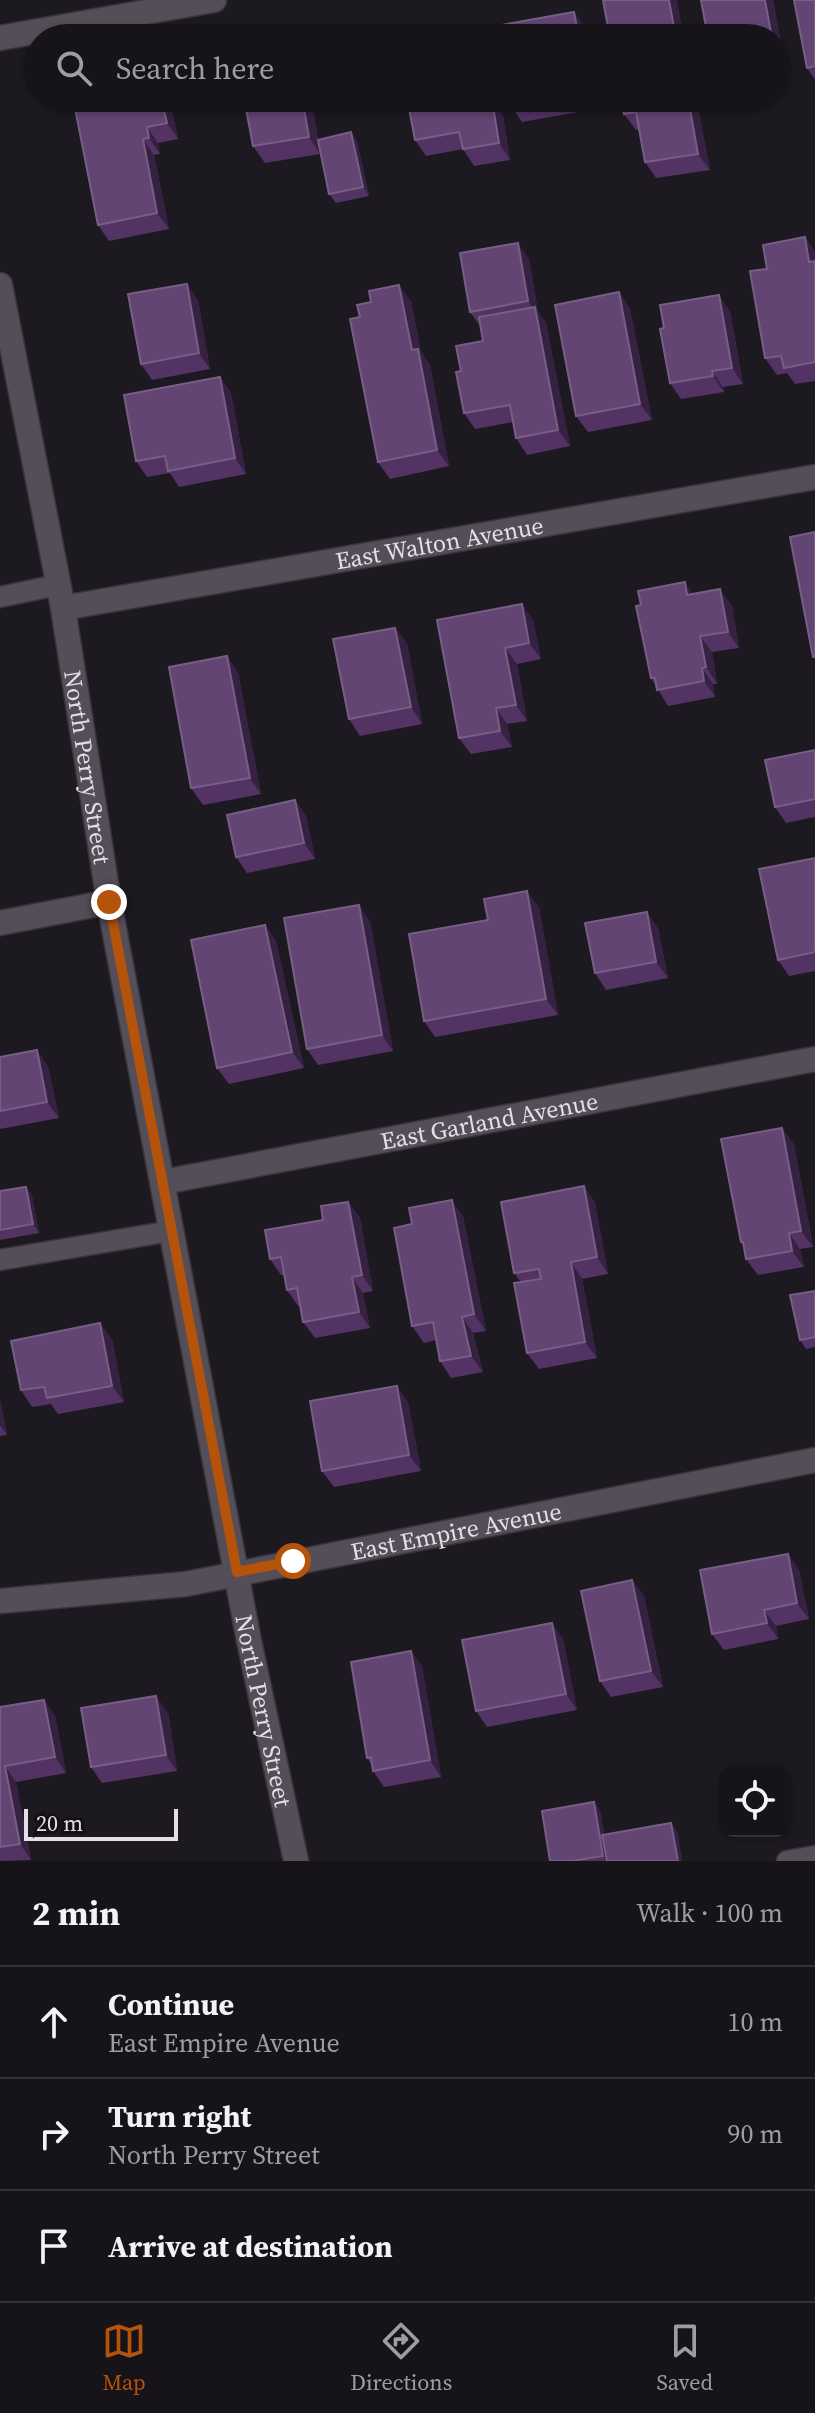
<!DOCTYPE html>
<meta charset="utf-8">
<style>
body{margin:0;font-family:"Source Serif 4",serif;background:#1f1c22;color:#f1f3f6}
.controls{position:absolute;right:24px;bottom:24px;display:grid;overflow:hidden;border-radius:16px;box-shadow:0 2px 6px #0004}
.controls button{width:72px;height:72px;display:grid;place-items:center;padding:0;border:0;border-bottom:2px solid #353238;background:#161319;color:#f1f3f6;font:40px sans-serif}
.scale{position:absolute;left:24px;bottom:20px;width:154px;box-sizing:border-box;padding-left:8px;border:4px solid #e3dfe5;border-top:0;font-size:22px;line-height:28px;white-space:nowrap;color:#e3dfe5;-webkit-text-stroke:6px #141017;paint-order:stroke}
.stop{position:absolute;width:24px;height:24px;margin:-18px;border:6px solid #b45309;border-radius:50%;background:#fff}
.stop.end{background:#b45309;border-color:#fff;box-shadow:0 2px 8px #0008}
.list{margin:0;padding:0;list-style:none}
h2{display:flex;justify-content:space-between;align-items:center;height:104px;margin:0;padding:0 32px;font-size:34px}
h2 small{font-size:26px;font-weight:400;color:#9e9ea2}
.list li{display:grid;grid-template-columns:52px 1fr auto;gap:24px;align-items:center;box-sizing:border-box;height:112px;padding:0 32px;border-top:2px solid #353238}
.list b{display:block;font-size:30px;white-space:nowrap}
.list p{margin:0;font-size:26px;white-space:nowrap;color:#9e9ea2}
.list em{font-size:26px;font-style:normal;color:#9e9ea2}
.icon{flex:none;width:44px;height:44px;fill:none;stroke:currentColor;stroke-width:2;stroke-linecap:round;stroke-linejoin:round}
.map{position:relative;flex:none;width:815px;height:1861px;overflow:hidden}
.search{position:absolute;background:#161319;box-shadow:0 2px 6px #0004;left:24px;right:24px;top:24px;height:88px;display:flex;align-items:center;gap:20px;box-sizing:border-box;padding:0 28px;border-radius:44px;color:#9e9ea2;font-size:30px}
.sheet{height:440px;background:#161319}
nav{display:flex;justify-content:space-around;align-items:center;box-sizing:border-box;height:112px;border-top:2px solid #353238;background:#161319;font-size:22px;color:#9e9ea2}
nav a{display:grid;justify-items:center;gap:4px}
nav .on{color:#b45309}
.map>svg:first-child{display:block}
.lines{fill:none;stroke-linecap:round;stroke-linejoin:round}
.lane-casing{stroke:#38353a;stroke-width:23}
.street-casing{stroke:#38353a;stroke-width:27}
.secondary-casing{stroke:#38353a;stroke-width:27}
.lane{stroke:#544e58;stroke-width:20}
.street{stroke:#544e58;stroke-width:24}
.secondary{stroke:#544e58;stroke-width:24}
.wall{fill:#523364}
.shaded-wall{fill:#362143}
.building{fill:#624572;stroke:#765e84;stroke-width:2}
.route{stroke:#b45309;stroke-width:10}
.labels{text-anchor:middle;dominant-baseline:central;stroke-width:6;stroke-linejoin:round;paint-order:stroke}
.street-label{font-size:24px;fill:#e3dfe5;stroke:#141017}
</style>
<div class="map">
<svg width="815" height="1861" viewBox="0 0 815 1861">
<rect width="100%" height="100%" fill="#1d1921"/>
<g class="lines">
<g class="lane-casing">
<path id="lane" d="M0,597L57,585
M0,1260L171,1231
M787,1861L815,1856"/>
</g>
<g class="street-casing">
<g id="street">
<path d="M0,38L214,0"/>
<path id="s1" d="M63,608L815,477"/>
<path d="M0,923L109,902"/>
<path id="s2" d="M163,1182L815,1059"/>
</g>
</g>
<g class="secondary-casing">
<g id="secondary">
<path id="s3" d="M0,285L63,608L109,902L249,1641L296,1861"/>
<path id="s4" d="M0,1601L186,1584L815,1460"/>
</g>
</g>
<use href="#lane" class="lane"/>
<use href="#street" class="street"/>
<use href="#secondary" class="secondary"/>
</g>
<path class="wall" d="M701,0H773L785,65L777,67V38Z
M815,0V80L807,68Z
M73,98H165L171,107L178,139L158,143L160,154L154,155L169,229L109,241L98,225Z
M244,98H311L318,140L357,141L369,196L336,203L329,194L320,154L265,163L253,146Z
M486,98V101L503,116L510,160L474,166L463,149L426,156L415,140Z
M510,98H599L601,108L522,122L511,106Z
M621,98H696L710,170L656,178L645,162L639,129L636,130L624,114Z
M805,237L815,252V381L795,384L787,373L777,375L765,358L767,269Z
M529,259L538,312L546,323L570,446L527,455L516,438L513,422L475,429L464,413L461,371L483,341L480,326L470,312Z
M619,292L630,309L652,420L588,432L576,416Z
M198,300L210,369L152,380L141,364Z
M411,301L421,352L430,365L449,466L390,479L378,462L360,317Z
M730,311L743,384L723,387L724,392L681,399L670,383L664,328Z
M220,377L231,393L246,474L179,487L170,473L147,477L136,461Z
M693,594L732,606L739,648L712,652L717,684H713L715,697L668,706L651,678Z
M437,620H533L541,659L517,664L527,721L507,724L512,747L471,754L459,738Z
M395,628L407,644L422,724L360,736L349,719Z
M227,656L238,673L261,794L203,805L191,788Z
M815,750V817L786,823L775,807Z
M295,800L306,816L315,859L247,873L236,857Z
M815,858V971L789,976L778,960Z
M539,907L558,1015L435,1037L424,1021L488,920Z
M370,921L393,1051L318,1065L307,1049Z
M265,925L276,941L304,1068L229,1084L217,1068Z
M658,928L668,978L606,990L595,973Z
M0,1057L48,1066L59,1118L0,1129Z
M794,1144L813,1247L800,1249L804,1267L758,1275L746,1259L744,1247L741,1242Z
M584,1186L595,1203L608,1274L582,1279L597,1358L539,1369L527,1353L521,1282L514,1273Z
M26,1187L32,1196L39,1233L0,1240V1191Z
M348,1202L360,1218L373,1291L363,1293L370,1328L315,1338L303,1322L300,1305L298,1306L287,1290L284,1275H281L270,1259Z
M463,1216L486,1331L473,1333L483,1372L451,1378L440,1361L436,1340L424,1343L412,1326Z
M815,1291V1347L806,1349L800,1340Z
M112,1339L124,1402L58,1414L51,1404L32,1407L21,1390Z
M0,1400L7,1435L0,1436Z
M408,1402L421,1471L334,1487L322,1471Z
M788,1554L799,1570L809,1619L776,1626L778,1639L724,1650L712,1634Z
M632,1580L644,1596L663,1687L611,1697L600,1681Z
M563,1639L577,1710L487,1727L476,1711Z
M411,1651L422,1667L441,1777L384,1787L373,1771L372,1765L367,1758Z
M44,1700L55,1716L66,1773L16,1782L31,1860L0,1861V1707Z
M168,1713L177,1771L102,1783L91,1767Z
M600,1810L604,1835L677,1831L682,1861H550Z"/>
<path class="shaded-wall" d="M669,0H677L684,38H676Z
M765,0H773L785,65L777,53V38H772Z
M574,12L586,28L588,38H579Z
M161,98H165L171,107L178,139L167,123Z
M302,98H311L320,154L309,137Z
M478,98H486L490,118L478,102Z
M594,98H599L601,108Z
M688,98H696L710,170L698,154Z
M492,100L503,116L510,160L499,143Z
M147,127L158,143L160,154L149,138Z
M351,132L357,141L369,196L363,187Z
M143,139L154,155L169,229L157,213Z
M805,237L815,252V271L809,262Z
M518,243L529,259L538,312L546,323L570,446L558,430L536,313L528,301Z
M187,284L198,300L210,369L199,353Z
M399,285L411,301L421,352L430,365L449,466L437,450L412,350Z
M619,292L630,309L652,420L640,404Z
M719,295L730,311L743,384L732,368Z
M712,371L723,387L724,392L713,376Z
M220,377L231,393L246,474L235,458Z
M685,582L696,599L687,595Z
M720,589L732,606L739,648L728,632Z
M522,604L533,620L541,659L529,643Z
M395,628L407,644L422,724L411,707Z
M700,636L712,652L717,684L706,667Z
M505,648L517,664L527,721L516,705Z
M227,656L238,673L261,794L250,778Z
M702,668L713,684L715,697L704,681Z
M496,708L507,724L512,747L500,731Z
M295,800L306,816L315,859L304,843Z
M527,891L539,907L558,1015L546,999Z
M359,905L370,921L393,1051L382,1035Z
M647,912L658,928L668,978L656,962Z
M265,925L276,941L304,1068L292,1052Z
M37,1050L48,1066L59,1118L47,1102Z
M782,1128L794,1144L813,1247L801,1231Z
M584,1186L595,1203L608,1274L597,1257Z
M26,1187L32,1196L39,1233L33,1224Z
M452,1200L463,1216L486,1331L474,1314Z
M348,1202L360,1218L373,1291L362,1275Z
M789,1233L800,1249L804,1267L792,1251Z
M571,1262L582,1279L597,1358L585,1342Z
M352,1277L363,1293L370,1328L359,1312Z
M462,1317L473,1333L483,1372L471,1356Z
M100,1323L112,1339L124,1402L112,1386Z
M397,1386L408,1402L421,1471L409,1455Z
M0,1400L7,1435L0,1425Z
M788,1554L799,1570L809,1619L797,1603Z
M632,1580L644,1596L663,1687L651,1671Z
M764,1610L776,1626L778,1639L767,1623Z
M552,1623L563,1639L577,1710L566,1694Z
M411,1651L422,1667L441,1777L430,1760Z
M156,1696L168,1713L177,1771L166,1755Z
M44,1700L55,1716L66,1773L55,1757Z
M5,1766L16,1782L31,1860L20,1844Z
M594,1802L600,1810L609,1861H607L603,1856Z
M671,1823L677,1831L682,1861H678Z"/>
<path class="building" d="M603,0H669L676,38H610Z
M701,0H765L772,38H708Z
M794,0H815V66L807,68Z
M574,12L579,38H498L496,26Z
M73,98H161L167,123L147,127L149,138L143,139L157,213L98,225Z
M244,98H302L309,137L253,146Z
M407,98H478V102L492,100L499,143L463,149L459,132L415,140Z
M510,98H555L511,106Z
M621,98H688L698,154L645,162L636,112L624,114Z
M351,132L363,187L329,194L318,140Z
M805,237L809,262L815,261V362L784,368L781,356L765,358L750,271L767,269L763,245Z
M518,243L528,301L470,312L460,253Z
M187,284L199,353L141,364L128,294Z
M399,285L412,350L418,349L437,450L378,462L350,319L360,317L357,305L371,302L369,291Z
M619,292L640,404L576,416L555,305Z
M719,295L732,368L712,371L713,376L670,383L660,329L664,328L660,305Z
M535,307L558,430L516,438L510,405L464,413L456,372L461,371L456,346L483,341L479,317Z
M220,377L235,458L168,471L165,456L136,461L124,395Z
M815,532V657H813L790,537Z
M685,582L687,595L720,589L728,632L700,636L706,667L702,668L704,681L657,690L655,678H651L636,606L641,605L638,591Z
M522,604L529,643L505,648L516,705L496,708L500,731L459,738L437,620Z
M395,628L411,707L349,719L333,639Z
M227,656L250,778L191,788L169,667Z
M815,750V799L775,807L765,760Z
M295,800L304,843L236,857L227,815Z
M815,858V952L778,960L759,869Z
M527,891L546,999L424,1021L409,934L488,920L484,899Z
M359,905L382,1035L307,1049L284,918Z
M647,912L656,962L595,973L585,923Z
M265,925L292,1052L217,1068L191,940Z
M37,1050L47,1102L0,1111V1057Z
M782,1128L801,1231L789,1233L792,1251L746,1259L743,1242H741L721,1139Z
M584,1186L597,1257L571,1262L585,1342L527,1353L514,1283L541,1279L539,1269L514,1273L501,1202Z
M26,1187L33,1224L0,1230V1191Z
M452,1200L474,1314L462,1317L471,1356L440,1361L433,1322L412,1326L394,1228L412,1224L409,1208Z
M348,1202L362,1275L352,1277L359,1312L303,1322L297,1288L287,1290L281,1257L270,1259L265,1230L323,1220L321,1206Z
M815,1291V1337L800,1340L790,1295Z
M100,1323L112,1386L47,1398L44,1387L21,1390L11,1341Z
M397,1386L409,1455L322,1471L310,1401Z
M788,1554L797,1603L764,1610L767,1623L712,1634L700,1570Z
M632,1580L651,1671L600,1681L581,1591Z
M552,1623L566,1694L476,1711L462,1640Z
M411,1651L430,1760L373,1771L371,1757L367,1758L351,1662Z
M156,1696L166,1755L91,1767L81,1708Z
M44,1700L55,1757L5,1766L20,1844L0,1847V1707Z
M594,1802L603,1856L572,1861H550L542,1811Z
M671,1823L678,1861H607L602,1835Z"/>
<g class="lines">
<path class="route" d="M109,902L237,1572L293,1561"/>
</g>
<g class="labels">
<g class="street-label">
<text stroke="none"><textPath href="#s1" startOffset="382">East Walton Avenue</textPath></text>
<text stroke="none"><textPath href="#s3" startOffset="490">North Perry Street</textPath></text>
<text stroke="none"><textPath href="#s2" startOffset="332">East Garland Avenue</textPath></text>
<text stroke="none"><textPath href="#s4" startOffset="462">East Empire Avenue</textPath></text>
<text stroke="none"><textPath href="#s3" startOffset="1450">North Perry Street</textPath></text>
</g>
</g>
</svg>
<div class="controls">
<button><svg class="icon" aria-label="locate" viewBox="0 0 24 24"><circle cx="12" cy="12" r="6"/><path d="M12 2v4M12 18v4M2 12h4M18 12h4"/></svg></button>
</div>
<div class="scale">20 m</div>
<div class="stop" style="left:293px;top:1561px"></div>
<div class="stop end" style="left:109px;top:902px"></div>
<div class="search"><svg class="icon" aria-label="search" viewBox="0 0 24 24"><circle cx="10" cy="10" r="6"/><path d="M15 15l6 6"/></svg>Search here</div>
</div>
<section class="sheet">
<h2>2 min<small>Walk · 100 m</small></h2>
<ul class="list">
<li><svg class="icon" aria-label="ahead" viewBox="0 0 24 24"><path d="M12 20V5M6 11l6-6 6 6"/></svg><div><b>Continue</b><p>East Empire Avenue</p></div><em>10 m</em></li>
<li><svg class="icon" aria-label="right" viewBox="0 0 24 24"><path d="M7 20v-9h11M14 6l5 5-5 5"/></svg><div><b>Turn right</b><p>North Perry Street</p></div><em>90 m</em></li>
<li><svg class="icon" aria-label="arrive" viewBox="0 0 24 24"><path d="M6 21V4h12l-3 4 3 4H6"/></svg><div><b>Arrive at destination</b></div></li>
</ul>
</section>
<nav>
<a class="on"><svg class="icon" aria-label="map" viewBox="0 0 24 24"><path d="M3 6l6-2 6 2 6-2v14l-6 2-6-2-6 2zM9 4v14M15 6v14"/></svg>Map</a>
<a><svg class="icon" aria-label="directions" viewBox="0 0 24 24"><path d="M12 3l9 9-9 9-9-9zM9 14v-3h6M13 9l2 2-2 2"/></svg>Directions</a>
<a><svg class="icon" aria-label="saved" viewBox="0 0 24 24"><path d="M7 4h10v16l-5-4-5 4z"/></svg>Saved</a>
</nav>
